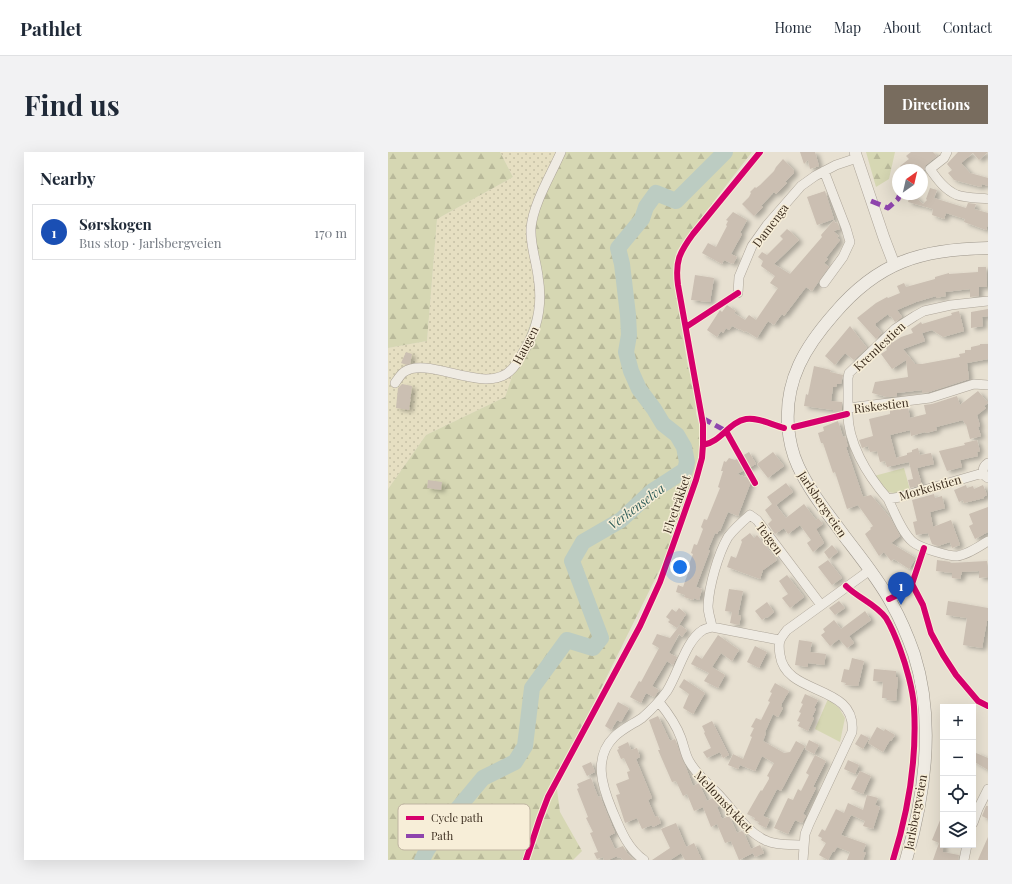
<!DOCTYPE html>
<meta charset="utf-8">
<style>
body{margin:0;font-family:"Playfair Display",serif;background:#f2f2f3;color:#1f2937}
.controls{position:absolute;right:12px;bottom:12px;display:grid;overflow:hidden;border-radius:0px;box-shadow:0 4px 16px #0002}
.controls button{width:36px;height:36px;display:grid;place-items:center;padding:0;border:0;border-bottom:1px solid #e0e1e3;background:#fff;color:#1f2937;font:20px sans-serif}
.compass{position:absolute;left:504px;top:12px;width:36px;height:36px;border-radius:50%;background:#fff;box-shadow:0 4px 16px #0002;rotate:34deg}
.you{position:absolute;left:292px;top:415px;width:14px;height:14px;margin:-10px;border:3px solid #fff;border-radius:50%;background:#1a73e8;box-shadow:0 0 0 6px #1a73e833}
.badge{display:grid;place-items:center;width:26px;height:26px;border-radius:50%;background:#786c5e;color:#fff;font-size:13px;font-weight:700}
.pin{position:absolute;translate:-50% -33px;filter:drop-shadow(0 1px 2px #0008)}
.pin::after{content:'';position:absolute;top:21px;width:14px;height:12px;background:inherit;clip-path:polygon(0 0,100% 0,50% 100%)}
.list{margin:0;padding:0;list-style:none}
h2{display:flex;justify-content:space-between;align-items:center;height:52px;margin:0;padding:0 16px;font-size:17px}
h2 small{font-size:13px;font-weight:400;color:#747a83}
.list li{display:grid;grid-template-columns:26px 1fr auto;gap:12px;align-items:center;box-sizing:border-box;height:56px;margin:0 8px 8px;padding:0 8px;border:1px solid #e0e1e3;border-radius:0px}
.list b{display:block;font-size:15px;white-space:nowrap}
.list p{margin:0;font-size:13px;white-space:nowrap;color:#747a83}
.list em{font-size:13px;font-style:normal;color:#747a83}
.icon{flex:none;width:22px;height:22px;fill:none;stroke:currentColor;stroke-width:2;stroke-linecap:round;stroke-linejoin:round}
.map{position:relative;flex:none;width:600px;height:708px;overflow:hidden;border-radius:0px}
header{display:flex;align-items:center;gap:24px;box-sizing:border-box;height:56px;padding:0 20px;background:#fff;border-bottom:1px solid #e0e1e3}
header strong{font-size:19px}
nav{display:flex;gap:22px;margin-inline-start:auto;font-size:14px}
.intro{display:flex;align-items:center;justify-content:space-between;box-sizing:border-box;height:96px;padding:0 24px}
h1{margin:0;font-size:28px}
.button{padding:10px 18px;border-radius:0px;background:#786c5e;color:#fff;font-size:14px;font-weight:700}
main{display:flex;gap:24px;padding:0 24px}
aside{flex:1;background:#fff;border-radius:0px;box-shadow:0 4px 16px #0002}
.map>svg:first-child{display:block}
.farmland{fill:url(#farmland-dots)}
.forest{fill:url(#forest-firs)}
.park{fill:#d6d7b3}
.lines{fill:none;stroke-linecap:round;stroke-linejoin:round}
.river{stroke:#bcccc2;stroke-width:16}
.building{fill:#cbbfb2;filter:url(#shadow)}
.minor-casing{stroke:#ada599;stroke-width:10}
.tertiary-casing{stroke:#ada599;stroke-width:12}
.secondary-casing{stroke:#9c958a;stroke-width:13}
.minor{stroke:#efebe3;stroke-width:9}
.tertiary{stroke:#efebe3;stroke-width:11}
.secondary{stroke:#efebe3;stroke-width:12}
.quiet{stroke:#8e44ad;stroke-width:5;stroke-dasharray:10 5;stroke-linecap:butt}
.cycleway-casing{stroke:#f7eed8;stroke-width:8}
.cycleway{stroke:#d6006c;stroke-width:6}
.labels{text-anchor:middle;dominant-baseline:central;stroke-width:3;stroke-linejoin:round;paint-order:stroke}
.street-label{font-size:12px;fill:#3d2e20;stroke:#f7eed8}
.water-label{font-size:13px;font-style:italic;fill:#2f5d5a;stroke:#f7eed8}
.key{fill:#f7eed8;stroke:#bfb4a1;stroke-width:1}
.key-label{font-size:11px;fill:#3d2e20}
</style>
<header>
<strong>Pathlet</strong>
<nav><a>Home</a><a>Map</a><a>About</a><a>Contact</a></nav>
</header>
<div class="intro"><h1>Find us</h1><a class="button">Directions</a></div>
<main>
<aside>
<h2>Nearby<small></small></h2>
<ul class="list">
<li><span class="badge" style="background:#1a4fb4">1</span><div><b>Sørskogen</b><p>Bus stop · Jarlsbergveien</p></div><em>170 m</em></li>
</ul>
</aside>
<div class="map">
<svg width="600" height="708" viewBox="0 0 600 708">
<defs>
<pattern id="farmland-dots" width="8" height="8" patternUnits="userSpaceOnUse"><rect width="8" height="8" fill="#e6dfc2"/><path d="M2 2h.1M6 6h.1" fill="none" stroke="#c6c0a6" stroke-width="1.8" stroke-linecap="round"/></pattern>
<pattern id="forest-firs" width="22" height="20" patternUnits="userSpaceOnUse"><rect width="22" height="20" fill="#d6d7b3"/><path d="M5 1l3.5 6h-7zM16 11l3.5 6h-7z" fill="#b9b99a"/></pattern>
<filter id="shadow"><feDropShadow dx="4" dy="2.5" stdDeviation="2" flood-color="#0004"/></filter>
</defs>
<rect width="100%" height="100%" fill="#e7e0d1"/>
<path class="farmland" d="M112,0H169L155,134L117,245L38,283L0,337V196L39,189L49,67L125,25Z"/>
<path class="forest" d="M0,0H112L125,25L49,67L39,189L0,196Z
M169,0H364L299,84L289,99L286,118L289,147L300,215L307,239L308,262L316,287L315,301L306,337L285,393L276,409L184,595L167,623L172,660L194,699L185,708H0V337L38,283L117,245L155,134L145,75Z
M478,0H507L501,27L488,35Z"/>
<path class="park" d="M516,316L522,338L506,341L500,340L486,324Z
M440,547L451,556L457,566L452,590L427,577Z"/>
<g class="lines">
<path class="river" d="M34,708L39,698L56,673L95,626L127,610L137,594L144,536L179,488L205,496L213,486L184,409L195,390L233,368L263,340L297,318L299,310L296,295L289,283L275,272L266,257L251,237L243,219L238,200L241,183L240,163L234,112L230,96L254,67L258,55L268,41L288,49L337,0"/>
</g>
<path class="building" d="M412,0H427L431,14L422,17L420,8L416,12Z
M523,0H545L549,4L538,13L536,18H515L512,14L521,7L518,4Z
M570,0H600L591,8L585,1L573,11L582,21L600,26V34L594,32L593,35L566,28L560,21L564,18L559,12Z
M395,7L406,18V21L397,30L399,31L388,42L386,40L373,54L375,55L366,64L354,52L361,45L363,41L362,40L367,35L368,36L372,33L386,19L388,15Z
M542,36L549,38L546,46L578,56L580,51L588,52L586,57L600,61V72L598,78L576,70L577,67L558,61L556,67L544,63L545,57L520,50L522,43L526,44L535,52L539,48L538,47Z
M437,39L446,67L429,73L419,45Z
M345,60L359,68L352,81L354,82L343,102L349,105L345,112L336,108L334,112L314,101L320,91L328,95L339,74L338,73L340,69L338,68Z
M446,68L447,71L449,70L452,77L445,79L451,84L449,86L452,88L438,106L440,107L436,111L441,115L424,139L418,135L396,164L394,162L386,173L380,169L369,186L358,179L357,180L352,177V178L344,174L341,178L338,176L335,181L333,179L329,185L319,178L332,158L334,160L339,153L348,159L346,161L357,168L361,163L368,168L390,136L382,131L387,124L373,114L375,109L370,105L374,100L379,103L395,87L392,84L399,77L403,80L411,88L386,112L402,122L434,85L433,83Z
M590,115H598L599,135H591V144L582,145V137L557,140L558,144L548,146V144L528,150L509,158L514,165L507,170L503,164L502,165L500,162L488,171L487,173L494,181L488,187L469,166L488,151L499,145L500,146L512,141L509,134L516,131L518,135L547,127V125L561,121V122L590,120Z
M307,123L326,126L322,150L303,148Z
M600,157V164L594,165L595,174L583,176V160Z
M571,159L576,179L555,185L544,178L534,181L537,189L515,197L527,212H534L572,205L571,202L577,201V198H583V195L592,193V192H600V207L579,211L581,227L541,240L534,241V238L509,241V244L499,245L484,241L487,230L520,225L518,208L504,217L493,202L499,198L497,195L503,190L504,191L513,185L525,181L523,177L533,170L534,172L564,163L563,161Z
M462,174L479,196L466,208L457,201L447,213L437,204Z
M18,200L24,202L22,212L19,213L13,211Z
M426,214L443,218L442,220L455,223L453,232H449L448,235H445L443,249L454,250V260H445V258L416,254L418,242L420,243Z
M14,232L24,234L21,258L8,256L10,236Z
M590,239L600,251L596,254L598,256L589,263L592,274L590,275L593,284L582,287L578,272H577L575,268L548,275L549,278L538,281L537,280L523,284L522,278L502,283L508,306L519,303V301L524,300V298L530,296L532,303L543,301L546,312L529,316L534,333L522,336L520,328L525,327L521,310L499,315L497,309L492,310L489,299L482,300L480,294L474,296L471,288L485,284L481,267L502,262V257L520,255L522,266L538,262L536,253L544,252L569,244L572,253Z
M450,269L455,285L457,284L460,295H458L475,345L483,343L503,367L512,384L503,391L528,406L521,417L506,407L503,409L496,400L491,404L477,382L483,377L482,376L485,374L470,353L459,357L447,320L445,321L435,291H433L430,281L436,279L435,275Z
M589,288L592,299L589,300L590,304L572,308L574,315L559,319L551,299L577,293L576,291Z
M361,300L368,312L349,322L364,327L350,364L340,360L332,379L331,378L329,382L327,381L320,398H322L308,435L314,437L311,448L306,446L305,448L296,445L297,443L288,440L290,433L295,435L300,421L298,420L305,402L303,401L306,392L309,393L315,377L313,375L316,367L319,368L332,336L330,335L335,319H333L336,309L338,310L341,306L347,308Z
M385,300L396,314L380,326L369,312Z
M40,328L54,330L53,338L39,336Z
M398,331L405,340L388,353L398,366L416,352L428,368L430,366L435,372L428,377L436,391L425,400L419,391L423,388L412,373L400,382L396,376L387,382L380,372L384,368L377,358L384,352L379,345Z
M578,333L579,336L585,334L586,337L595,333L599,343L595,345L596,346L576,351L575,348L571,350L566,338Z
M546,342L547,346L554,344L557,356L542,360L545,375L563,368L572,393L564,396L562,390L550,394L544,392L540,381L528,383L525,370L529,369L524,348Z
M600,355V380L587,387L581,374L585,372L581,362Z
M362,381L366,386L369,383L389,408L375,418L372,427L339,415L343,404L348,406L354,390L353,388Z
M444,393L450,400L441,407L436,400Z
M440,408L454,426L444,433L430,415Z
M549,408L563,410L562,411L599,409L600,425L591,426V419L574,420L572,427L564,426V421L548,419Z
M399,423L416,445L402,456L394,446L400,442L391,429Z
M341,437L355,439L350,463L353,464L351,473L342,471L344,460L337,459Z
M451,449L457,456L447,463L441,456Z
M560,449L600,456V469H599L594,496L575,493L579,466L558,463Z
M379,450L386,460L379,466L378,465L374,468L367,459Z
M291,456L298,462L289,476L280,470L282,468L278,465L284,457L288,460Z
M477,459L483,468L461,484L466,491L459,496L451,487L442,494L433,483L437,480L435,477L446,468L453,477Z
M292,473L299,478L294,485L291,482L281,501L289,505L285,513L279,509L264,534L271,538L267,544L266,545L258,541L253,551L242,545L251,529L253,530L271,496L264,492L269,482L282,486Z
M330,483L351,498L344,509L333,501L324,515L337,523L330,536L316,529L321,521L303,512L308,503L314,507Z
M411,488L424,490L422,500L438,502L436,513L420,511V515L407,513Z
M367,494L379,500L371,516L359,510Z
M464,506L476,509L470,534L457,533L458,531L453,530L456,517L461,518Z
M486,517L508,519V525H510L508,549L499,548V546H494L495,530L485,529Z
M296,527L317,541L305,562L295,556L301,542L291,535Z
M387,531L401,539L394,551L393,555L395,556L390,565L385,562L377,580L378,581L375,589L396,601L402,600L408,589L417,594L393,639L389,637L375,664L382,667L378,676L370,672L371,670L366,668L367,666L359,662L371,641L373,638L374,639L381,627V625L379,624L386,611L374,604L367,619L352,613L350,617L340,613L345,602L355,607L364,585L362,584L366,576L363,575L368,566L373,568L382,550L380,549L384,541L382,540Z
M417,542L430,548L426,556L428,557L424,565L426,566L420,579L410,574L412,570L409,569L413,561L411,560L415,552L413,551Z
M230,550L241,556L233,570L229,568L223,578L217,574Z
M270,564L282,589L287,587L305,634L311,631L319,649L325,646L329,650L331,654L329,655L334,667L341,664L349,681L354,679L356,681L363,697L372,693L376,701L367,705L365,701L351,708L343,689L337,691L329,672L323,675L315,655L306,659L299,642L295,644L288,629L284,630L270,598H272L261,568Z
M324,569L341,603L335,606L332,600L319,606L315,600L323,596L316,581L317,580L314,574Z
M489,575L496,579L497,577L507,583L503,589L502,588L495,600L480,591Z
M473,582L481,586L475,597L467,592Z
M421,588L431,593L426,602L417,597Z
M240,590L243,598L249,596L252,605L248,607L264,646L260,648L267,665L270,664L273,671L265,675L264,673L254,677L249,666L237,671L228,643L232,642L228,632L241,627L239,620L242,619L236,606L233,607L229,598L231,597L230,595Z
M588,601L600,606V618L585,609V604Z
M427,603L438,609L425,635L428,636L415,662L418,664L414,671L407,668L400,682L386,676L400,646L405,648L410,637L413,639L421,623L418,621Z
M460,608L471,613L467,622L456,617Z
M203,610L207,620L199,624L194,614Z
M472,619L483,624L475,642L463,637Z
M203,626L210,645L212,644L227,681L221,684L227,697L235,694L239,701L246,708H235L232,705L230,706L229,704L220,708H216L215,705L209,707L206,701L210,700L202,681L205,680L198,666L200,665L189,637L191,636L189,632Z
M479,643L490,646L487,653L492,655L485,677L475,674L477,669L463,663L453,683L478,692L475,700H478L475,708H459L462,700L449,695L446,700L445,699L440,708L431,703L438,691L433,688L434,686L430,684L434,677L437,679L448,657L456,661L460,651L475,658Z
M598,654H600V667L594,664Z
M555,661V700L571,703L570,708H545L551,691L544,688Z
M288,671L298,695L306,691L314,708H297L293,701L282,708H264L282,696L273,677Z
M600,685V708H590L592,703Z"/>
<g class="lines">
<g class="minor-casing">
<path id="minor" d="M559,0L556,6L542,17C549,27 557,38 569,43C578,46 590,46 600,47
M436,131L455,105L462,90L458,76L436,19
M350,141L351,125L364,94L379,73L413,34L427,24L448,13L469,6
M7,231C10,227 12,223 16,220C41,203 99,245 124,217C128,213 131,207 134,202C150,178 155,153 150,124C148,108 142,92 143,76C145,52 163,23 173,0
M460,256V226L461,221L507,177L527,164L536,159L563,153L600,149
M600,311C594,315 593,322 600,326
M595,321L512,345L500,347C506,359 514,381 525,390C532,396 560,404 569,404C579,403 592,394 600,389
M500,347C479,323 458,289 460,256L542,246L586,232L600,233
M324,475C323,468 320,461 320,454C321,434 330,402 340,385C346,377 355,369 362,363L369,368L433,453
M271,550C280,561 288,572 293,586C296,594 297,602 301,609C309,623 317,628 327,639C344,655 357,680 379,689C390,694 404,692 416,693
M585,671L590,657L600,637
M256,708C239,696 232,677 224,658C214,634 205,606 226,585C234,577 245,572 254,566C263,558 272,549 279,539C290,522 298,488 315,478C318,476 321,476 324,475L391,488
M415,708L417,682L421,672L464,580C469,531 398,545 392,503C390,490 391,488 399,478L482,418
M576,708L579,693"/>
</g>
<g class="tertiary-casing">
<path id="tertiary" d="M467,0L496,86L506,112"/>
</g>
<g class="secondary-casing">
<path id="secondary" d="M518,708C537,643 547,568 526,502C520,485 513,468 504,452C491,428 474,407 457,385C441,363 422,340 410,314C404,301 401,287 400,273C397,228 417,195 446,162C490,110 533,97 600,96"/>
</g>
<use href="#minor" class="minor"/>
<use href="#tertiary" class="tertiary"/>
<use href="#secondary" class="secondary"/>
<path class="quiet" d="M483,49L500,56L510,47L512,42
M314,266L338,279"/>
<g class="cycleway-casing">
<path id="cycleway" d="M298,175L350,141
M406,275L459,262
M338,279L367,331
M315,293C333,290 341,270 358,267C370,265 384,273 396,276
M524,432L535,453L543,481L555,503L568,523L590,549L600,554
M458,434C470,446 488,452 498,466C504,476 508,486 512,497C518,513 525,538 526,555C529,606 520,660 505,708
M501,447L516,440L524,432L536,396
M138,708L152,666L160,645L252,474L272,430L308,328L314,306L315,293V272L290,133C287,110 291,101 305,82L372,0"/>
</g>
<use href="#cycleway" class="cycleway"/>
</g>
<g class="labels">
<g class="street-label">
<text transform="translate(382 73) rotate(-53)">Damenga</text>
<text transform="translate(137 193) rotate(-62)">Haugen</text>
<text transform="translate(491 194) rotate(-43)">Kremlestien</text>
<text transform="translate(493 253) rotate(-7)">Riskestien</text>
<text transform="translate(542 335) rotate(-16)">Morkelstien</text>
<text transform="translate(288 352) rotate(-71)">Elvetråkket</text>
<text transform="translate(435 352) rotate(56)">Jarlsbergveien</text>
<text transform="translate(382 386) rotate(53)">Teigen</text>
<text transform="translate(336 649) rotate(47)">Mellomstykket</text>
<text transform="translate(527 660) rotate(-79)">Jarlsbergveien</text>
</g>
<g class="water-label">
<text transform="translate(248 354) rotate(-37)">Verkenselva</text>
</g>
</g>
<rect x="10" y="652" width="132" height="46" rx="6" class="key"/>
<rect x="18" y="664" width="18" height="4" fill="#d6006c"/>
<rect x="18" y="682" width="18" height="4" fill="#8e44ad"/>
<g class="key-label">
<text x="43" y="670">Cycle path</text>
<text x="43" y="688">Path</text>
</g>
</svg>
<div class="controls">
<button>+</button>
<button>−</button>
<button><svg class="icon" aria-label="locate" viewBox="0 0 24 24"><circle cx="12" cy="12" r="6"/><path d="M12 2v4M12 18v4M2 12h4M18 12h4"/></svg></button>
<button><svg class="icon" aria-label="layers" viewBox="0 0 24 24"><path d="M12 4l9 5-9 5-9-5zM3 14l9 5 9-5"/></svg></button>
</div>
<svg class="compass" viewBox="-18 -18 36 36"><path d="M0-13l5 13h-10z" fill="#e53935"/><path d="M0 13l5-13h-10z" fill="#747a83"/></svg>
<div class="you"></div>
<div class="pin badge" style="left:513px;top:453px;background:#1a4fb4">1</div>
</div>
</main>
